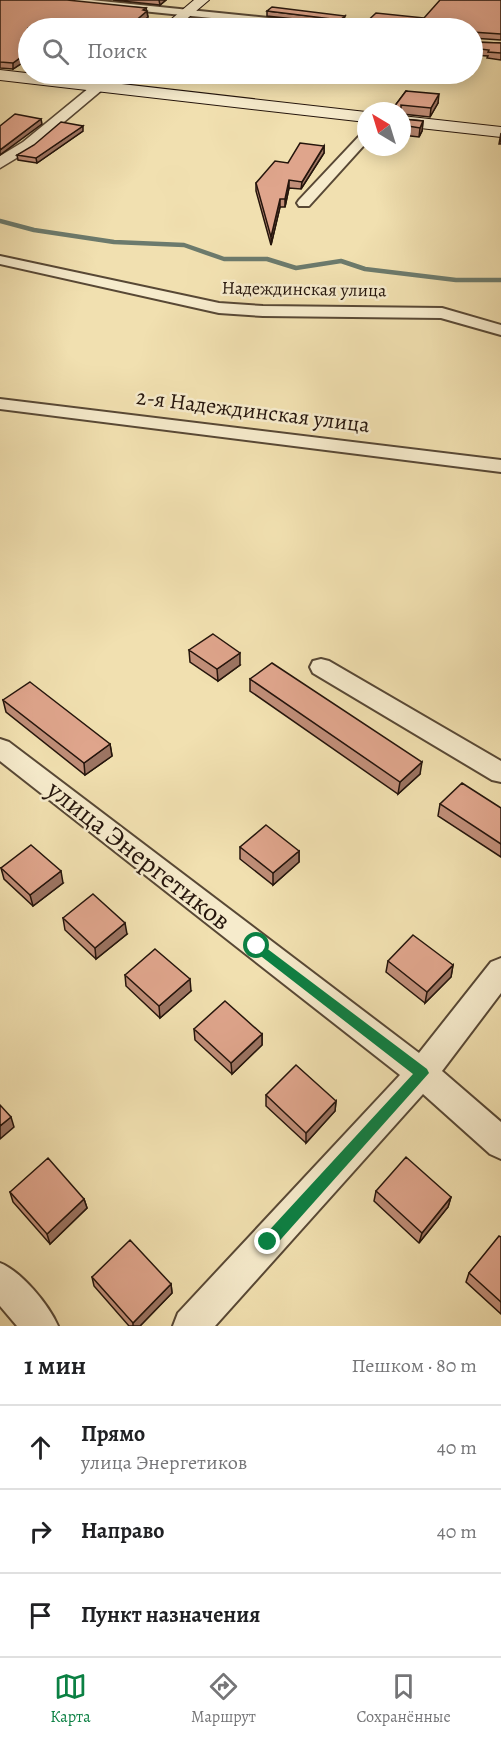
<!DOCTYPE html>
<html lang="ru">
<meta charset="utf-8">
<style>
body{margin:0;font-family:Alegreya,serif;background:#f2f2f2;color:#202124}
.compass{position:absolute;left:357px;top:102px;width:54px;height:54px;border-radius:50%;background:#fff;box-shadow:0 3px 15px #0003;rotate:322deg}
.stop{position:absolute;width:18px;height:18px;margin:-14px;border:4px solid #0b8043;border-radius:50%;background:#fff}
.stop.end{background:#0b8043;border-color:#fff;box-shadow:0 2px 6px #0008}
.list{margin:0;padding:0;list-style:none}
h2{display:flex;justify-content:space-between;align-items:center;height:78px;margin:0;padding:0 24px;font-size:26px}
h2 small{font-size:20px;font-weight:400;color:#757577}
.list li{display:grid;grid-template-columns:39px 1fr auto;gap:18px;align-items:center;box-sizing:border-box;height:84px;padding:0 24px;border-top:2px solid #e0e0e0}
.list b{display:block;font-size:22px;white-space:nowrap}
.list p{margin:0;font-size:20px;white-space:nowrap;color:#757577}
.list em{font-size:20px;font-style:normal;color:#757577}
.icon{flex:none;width:33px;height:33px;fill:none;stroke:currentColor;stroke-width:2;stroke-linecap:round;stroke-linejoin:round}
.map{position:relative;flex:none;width:501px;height:1326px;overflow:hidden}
.search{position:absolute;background:#fff;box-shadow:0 3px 15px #0003;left:18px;right:18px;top:18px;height:66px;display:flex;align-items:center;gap:15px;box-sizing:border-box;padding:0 21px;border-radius:33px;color:#757577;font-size:22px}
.sheet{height:330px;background:#fff}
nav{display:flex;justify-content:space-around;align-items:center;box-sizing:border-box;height:84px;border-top:2px solid #e0e0e0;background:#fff;font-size:16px;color:#757577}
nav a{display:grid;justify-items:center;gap:3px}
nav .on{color:#0b8043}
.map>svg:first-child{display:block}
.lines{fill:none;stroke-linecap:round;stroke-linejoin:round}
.stream{stroke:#6c7a6c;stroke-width:4.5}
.minor-casing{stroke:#584835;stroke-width:4}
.tertiary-casing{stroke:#584835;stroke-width:3}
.secondary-casing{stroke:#25150c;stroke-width:2}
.minor{fill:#f6ebcc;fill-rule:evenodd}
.tertiary{fill:#f6ebcc;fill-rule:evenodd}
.secondary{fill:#f6ebcc;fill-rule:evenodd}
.wall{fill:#c08e78;stroke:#25150c;stroke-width:1.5}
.shaded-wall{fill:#9c7462;stroke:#25150c;stroke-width:1.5}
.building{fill:#dfa58c;stroke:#25150c;stroke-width:1.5}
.route{fill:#0b8043}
.labels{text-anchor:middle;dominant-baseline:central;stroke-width:5;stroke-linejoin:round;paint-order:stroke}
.far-street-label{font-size:18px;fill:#25150c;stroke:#f6ebcc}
.street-label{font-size:22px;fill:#25150c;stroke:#f6ebcc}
.near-street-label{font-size:27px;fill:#25150c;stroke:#f6ebcc}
</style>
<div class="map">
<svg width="501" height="1326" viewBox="0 0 501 1326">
<rect width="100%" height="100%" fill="#f1e0b0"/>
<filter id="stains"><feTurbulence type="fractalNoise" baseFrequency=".00333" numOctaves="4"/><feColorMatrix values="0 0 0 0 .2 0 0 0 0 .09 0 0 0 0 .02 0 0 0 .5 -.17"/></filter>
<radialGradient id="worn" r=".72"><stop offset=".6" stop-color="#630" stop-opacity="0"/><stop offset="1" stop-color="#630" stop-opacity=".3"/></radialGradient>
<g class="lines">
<path class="stream" d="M0,221L34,230L114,242L184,245L224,259H267L296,268L341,261L365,269L456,280H501"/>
<g class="minor-casing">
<path id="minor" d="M58,0H91L337,25L342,28H312L63,3Z
M366,132V143L309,206H299L297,203L299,200L362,133Z
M0,256L219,303L263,306L442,308L501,325V335L441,318L263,316L219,313L0,264Z
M0,399L501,460V472L0,409Z
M321,659L329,661L501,761V782L492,780L313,673L310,667L313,661Z
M0,739L9,742L419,1053L491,962L501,958V993L442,1071L501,1122V1159L490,1154L423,1094L215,1326H173L178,1313L400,1075L0,761Z
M0,1263C21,1271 49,1305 58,1326H17L0,1306Z"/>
</g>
<g class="tertiary-casing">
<path id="tertiary" d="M106,74H121L33,148L0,168V156L23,142Z"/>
</g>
<g class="secondary-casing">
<path id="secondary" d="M194,0H209L176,28H161Z
M0,70L366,112V122L0,80Z
M402,116L501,127V137L402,126Z"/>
</g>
<use href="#minor" class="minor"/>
<use href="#tertiary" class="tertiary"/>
<use href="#secondary" class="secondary"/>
</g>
<path class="wall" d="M0,0L146,8L148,17L134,28H28V59L13,69L0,68Z
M113,0H166L160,5Z
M501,0V40L472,38V28L424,18Z
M267,11L344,20L340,24L267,16Z
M472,42L501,43V60L487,58L488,56L472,55Z
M406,91L438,103L430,117L402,114V111H391Z
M402,119L423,121L422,131L419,137L402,135Z
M83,131L37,163L18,160L17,155Z
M501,133V144H499Z
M324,146V153L301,189L289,188L285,207H280L271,245L256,191V183L288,163Z
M189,650L240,665L218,681L190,662Z
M250,679L420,774L398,794L250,691Z
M3,700L110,744L112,756L85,775L6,712Z
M440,804L501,808V857L438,816Z
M240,847L299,851V862L273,885L240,859Z
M1,868L63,883L33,906L4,879Z
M63,918L127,934L96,959L65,930Z
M388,961L453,965L451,977L425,1003L386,972Z
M125,975L191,991L160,1018L126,986Z
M194,1029L262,1034V1045L232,1074L195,1040Z
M266,1095L336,1101L335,1111L306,1143L266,1106Z
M376,1191L451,1197L448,1207L419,1243L374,1201Z
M10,1192L84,1199L87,1208L50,1244L13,1202Z
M501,1237V1314L466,1282L469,1273Z
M92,1277L171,1284L172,1293L140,1326H129L94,1286Z"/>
<path class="shaded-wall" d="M159,0H166L160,5Z
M146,8L148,17L134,28H127L143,10Z
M345,16L344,20L340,24V20Z
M28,52V59L13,69V63Z
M439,94L438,103L430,117L431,108Z
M41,119L42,124L0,155V150Z
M423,121L422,131L419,137L420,128Z
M83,126V131L37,163L36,158Z
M324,146V153L301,189L302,182Z
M289,180V188L285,207V199Z
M280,199V207L271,245V237Z
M240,653V665L218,681L217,669Z
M110,744L112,756L85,775L84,763Z
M422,762L420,774L398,794L400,782Z
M299,851V862L273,885V873Z
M61,871L63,883L33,906L30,895Z
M125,923L127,934L96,959L95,948Z
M453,965L451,977L425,1003L427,992Z
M190,979L191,991L160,1018L159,1006Z
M262,1034V1045L232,1074L231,1063Z
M336,1101L335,1111L306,1143V1133Z
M11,1117L14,1127L0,1139V1126Z
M451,1197L448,1207L419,1243L422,1233Z
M84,1199L87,1208L50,1244L47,1234Z
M171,1284L172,1293L140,1326H133V1323Z"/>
<path class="building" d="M0,0H67L146,8L143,10L147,11L127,28H28V52L13,63L0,62Z
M440,0H501V34L472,32V28H360L376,13L424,18Z
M272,7L345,16L340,20L267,11Z
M256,20L333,26L330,28H265L249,27Z
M473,42L501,43V53L488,52L489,50L472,48Z
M406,91L439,94L431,108L401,105V111H391Z
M15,114L41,119L0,150V126Z
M402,119L423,121L420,128L402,125Z
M61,122L83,126L36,158L17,155L34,145Z
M300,143L324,146L302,182L289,180L285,199H280L271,237L256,183L275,161L288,163Z
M213,634L240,653L217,669L189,650Z
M272,663L422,762L400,782L250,679Z
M30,682L110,744L84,763L3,700Z
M462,783L501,808V844L440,804Z
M266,825L299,851L273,873L240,847Z
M31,845L61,871L30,895L1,868Z
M93,894L125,923L95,948L63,918Z
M413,935L453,965L427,992L388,961Z
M155,949L190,979L159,1006L125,975Z
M225,1001L262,1034L231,1063L194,1029Z
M296,1065L336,1101L306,1133L266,1095Z
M0,1105L11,1117L0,1126Z
M406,1157L451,1197L422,1233L376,1191Z
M48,1158L84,1199L47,1234L10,1192Z
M499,1236L501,1237V1302L469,1273Z
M130,1240L171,1284L133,1323L92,1277Z"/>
<path class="route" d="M257,941L427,1069L429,1073L274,1247L268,1249L263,1247L261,1242L263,1237L413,1074L253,950L251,946Z"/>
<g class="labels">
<g class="far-street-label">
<text transform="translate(304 289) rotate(1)">Надеждинская улица</text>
</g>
<g class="street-label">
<text transform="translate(253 411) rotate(7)">2-я Надеждинская улица</text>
</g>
<g class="near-street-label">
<text transform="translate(139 855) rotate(38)">улица Энергетиков</text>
</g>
</g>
<rect width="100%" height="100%" filter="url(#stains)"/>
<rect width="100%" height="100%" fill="url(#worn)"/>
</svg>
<svg class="compass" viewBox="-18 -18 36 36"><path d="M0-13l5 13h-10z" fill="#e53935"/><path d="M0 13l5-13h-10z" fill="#757577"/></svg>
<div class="stop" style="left:257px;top:946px"></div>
<div class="stop end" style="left:268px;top:1242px"></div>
<div class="search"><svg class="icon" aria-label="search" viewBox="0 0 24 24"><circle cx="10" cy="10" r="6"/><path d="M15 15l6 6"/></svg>Поиск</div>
</div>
<section class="sheet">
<h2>1 мин<small>Пешком · 80 m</small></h2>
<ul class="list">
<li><svg class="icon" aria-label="ahead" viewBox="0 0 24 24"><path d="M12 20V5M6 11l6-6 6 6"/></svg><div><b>Прямо</b><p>улица Энергетиков</p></div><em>40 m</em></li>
<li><svg class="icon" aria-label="right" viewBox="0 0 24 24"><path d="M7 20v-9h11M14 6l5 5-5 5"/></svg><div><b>Направо</b></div><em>40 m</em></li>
<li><svg class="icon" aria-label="arrive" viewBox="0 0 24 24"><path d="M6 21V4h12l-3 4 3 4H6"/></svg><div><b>Пункт назначения</b></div></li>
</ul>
</section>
<nav>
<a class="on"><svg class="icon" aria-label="map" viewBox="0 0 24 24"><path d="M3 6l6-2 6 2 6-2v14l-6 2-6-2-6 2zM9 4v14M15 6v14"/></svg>Карта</a>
<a><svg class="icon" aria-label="directions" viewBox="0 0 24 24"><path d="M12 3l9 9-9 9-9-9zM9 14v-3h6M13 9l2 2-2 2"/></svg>Маршрут</a>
<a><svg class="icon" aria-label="saved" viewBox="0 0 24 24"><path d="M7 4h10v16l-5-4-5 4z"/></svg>Сохранённые</a>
</nav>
